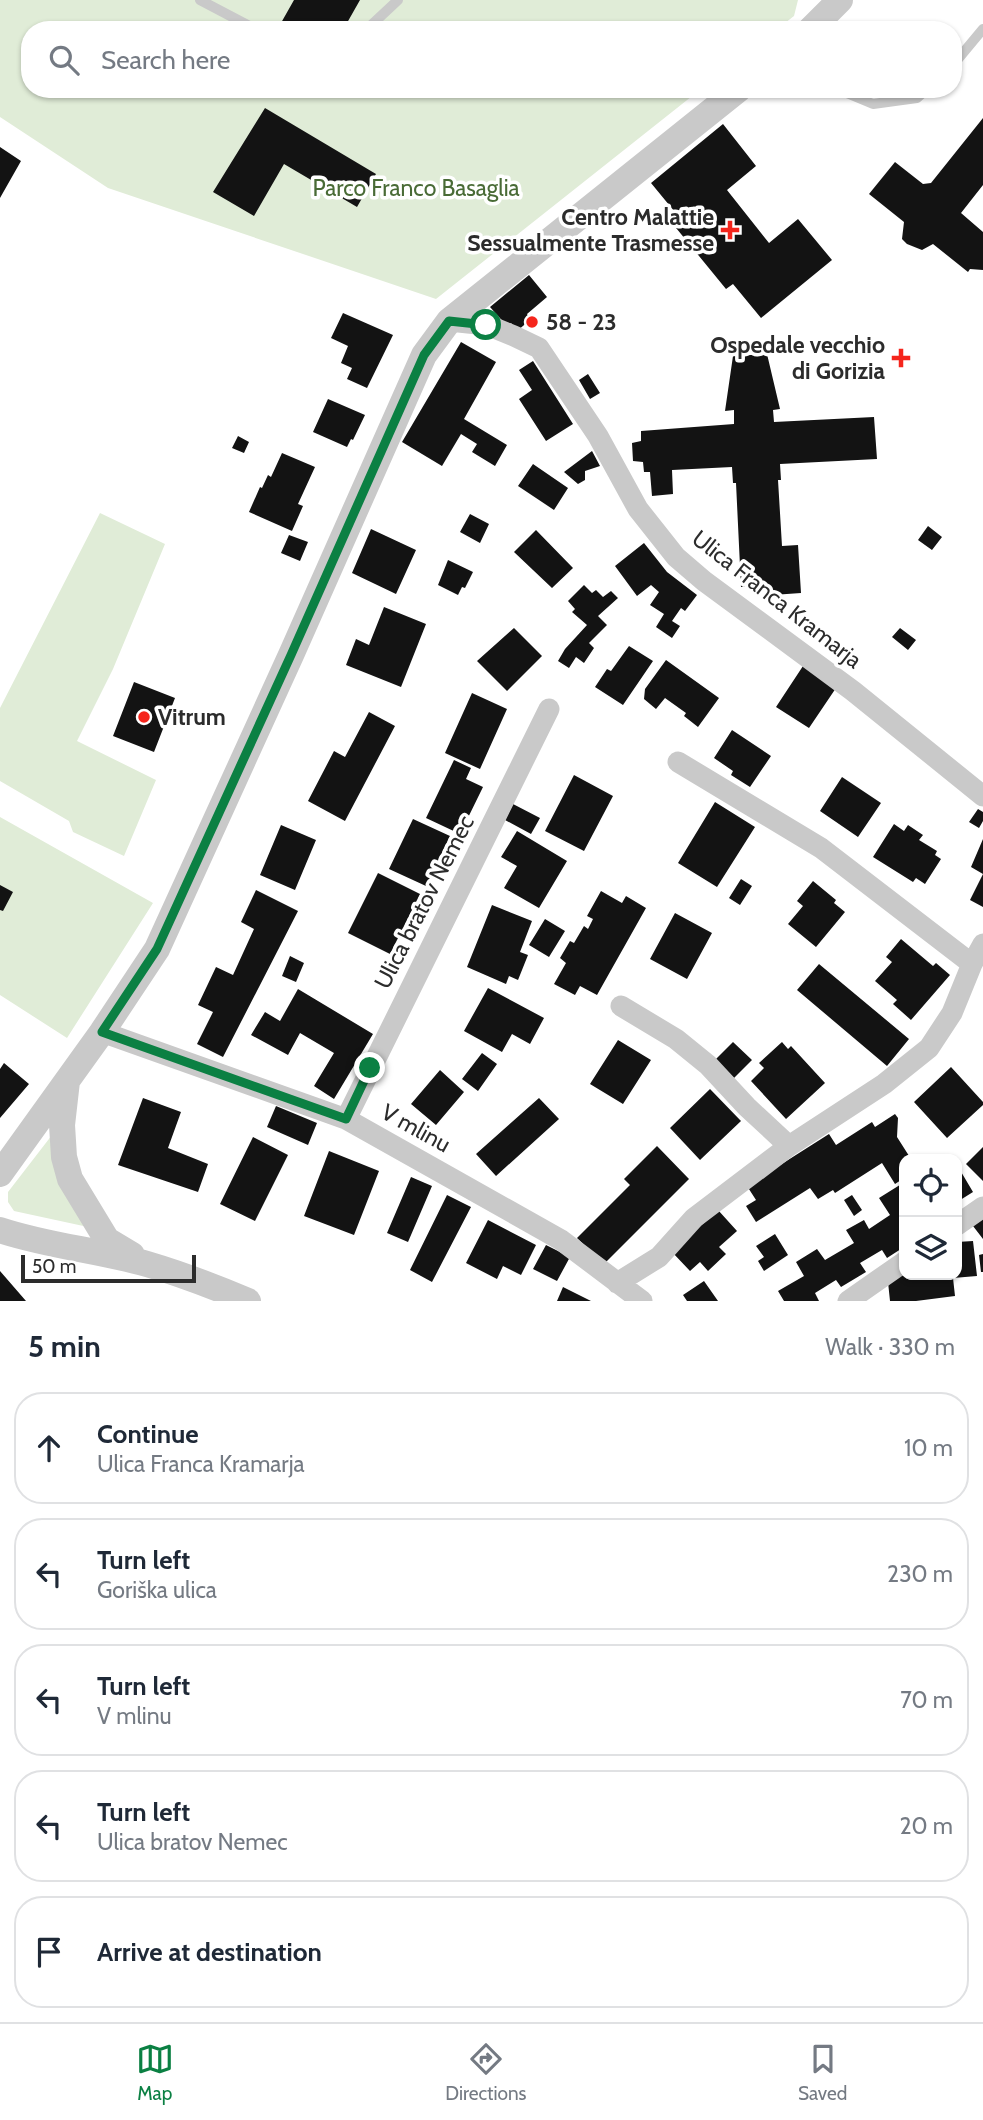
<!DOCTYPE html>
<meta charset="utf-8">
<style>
body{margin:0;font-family:Cabin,sans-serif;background:#f2f2f3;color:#1f2937}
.controls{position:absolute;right:21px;bottom:21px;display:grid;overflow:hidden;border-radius:14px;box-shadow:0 2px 5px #0004}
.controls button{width:63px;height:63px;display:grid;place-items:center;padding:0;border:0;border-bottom:2px solid #e0e1e3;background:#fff;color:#1f2937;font:35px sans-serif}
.scale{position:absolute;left:21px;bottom:18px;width:175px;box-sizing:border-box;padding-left:7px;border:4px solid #2c2c2c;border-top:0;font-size:19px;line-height:24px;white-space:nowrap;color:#2c2c2c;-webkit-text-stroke:5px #fff;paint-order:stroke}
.stop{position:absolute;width:21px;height:21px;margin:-16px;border:5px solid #0b8043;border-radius:50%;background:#fff}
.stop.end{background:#0b8043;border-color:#fff;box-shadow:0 2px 7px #0008}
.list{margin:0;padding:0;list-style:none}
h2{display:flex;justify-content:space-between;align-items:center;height:91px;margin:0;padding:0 28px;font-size:30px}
h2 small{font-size:23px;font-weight:400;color:#747a83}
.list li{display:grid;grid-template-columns:46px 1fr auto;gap:21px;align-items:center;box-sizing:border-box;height:112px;margin:0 14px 14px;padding:0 14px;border:2px solid #e0e1e3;border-radius:28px}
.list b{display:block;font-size:26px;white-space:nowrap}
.list p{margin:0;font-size:23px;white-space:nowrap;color:#747a83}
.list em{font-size:23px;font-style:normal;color:#747a83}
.icon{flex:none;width:38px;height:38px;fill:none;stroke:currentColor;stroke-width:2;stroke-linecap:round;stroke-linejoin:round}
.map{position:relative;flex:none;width:983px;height:1301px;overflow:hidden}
.search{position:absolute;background:#fff;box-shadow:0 2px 5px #0004;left:21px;right:21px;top:21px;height:77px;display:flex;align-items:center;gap:18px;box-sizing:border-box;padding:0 24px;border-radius:28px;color:#747a83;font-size:26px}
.sheet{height:721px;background:#fff}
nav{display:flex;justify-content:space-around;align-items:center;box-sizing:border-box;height:98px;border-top:2px solid #e0e1e3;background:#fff;font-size:19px;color:#747a83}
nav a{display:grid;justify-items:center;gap:4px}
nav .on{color:#0b8043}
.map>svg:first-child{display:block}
.green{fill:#e0ecd7}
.building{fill:#131313}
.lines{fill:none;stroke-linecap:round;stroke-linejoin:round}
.service{stroke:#c9c9c9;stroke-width:10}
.minor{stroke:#c9c9c9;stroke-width:21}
.tertiary{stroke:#c9c9c9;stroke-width:26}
.route{stroke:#0b8043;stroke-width:9}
.poi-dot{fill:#f5251c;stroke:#fff;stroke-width:2.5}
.labels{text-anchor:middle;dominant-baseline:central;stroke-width:7;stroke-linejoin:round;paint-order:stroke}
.park-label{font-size:23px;fill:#496b36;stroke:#fff}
.poi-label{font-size:23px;font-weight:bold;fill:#2c2c2c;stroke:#fff;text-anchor:end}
.street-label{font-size:23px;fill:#2c2c2c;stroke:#fff}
</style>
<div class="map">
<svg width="983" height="1301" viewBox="0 0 983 1301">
<rect width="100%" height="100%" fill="#fff"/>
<path class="green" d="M0,0H798L794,16L776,30H30V89H701L436,299L108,188L0,117Z
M100,513L165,544L113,669L77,741L156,780L124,856L73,832L69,821L0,781V708Z
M0,817L153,903L67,1038L0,995Z
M52,1135L88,1227L14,1211L8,1202V1192Z"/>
<path class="building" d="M294,0H360L343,30H277Z
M265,108L376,174L357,207L284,164L254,216L213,192Z
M983,118V185L961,213L983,232V270L970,269L968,272L933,244L922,250L907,244L902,239L904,222L869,194L895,162L923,184L931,183Z
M723,124L756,166L727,190L769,243L798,219L832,260L761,318L733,284L726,289L672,223L679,217L651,183Z
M0,147L21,161L0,198Z
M529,275L547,297L527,314L530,320L517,331L511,323L507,326L490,307Z
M343,313L393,335L367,388L347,379L352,368L341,363L348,346L331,338Z
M461,342L496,362L464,419L507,445L495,466L472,452L477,444L461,434L442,466L402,442Z
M767,354L780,409L773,410L774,422L874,417L877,459L780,464L781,480H778L782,546L798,545L801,593L758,596L757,587H741L736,483H733L732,467L672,470L673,494L652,496L650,472H644L643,462L633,461L632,443L641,441V431L734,424V410L725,411L733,356Z
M533,361L573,424L546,441L519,399L532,390L519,370Z
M588,374L600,393L590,399L579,380Z
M328,399L365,415L353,440L351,439L347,447L313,432Z
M238,436L249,442L244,453L232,448Z
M592,451L600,466L585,471V480L578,484L564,472Z
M282,453L315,467L298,504L303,506L292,531L249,512L260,487L262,488L268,475L271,477Z
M533,464L568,488L554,510L518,486Z
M470,514L489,524L480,543L460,532Z
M928,526L942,537L932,550L918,540Z
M371,529L416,550L396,594L352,573Z
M536,530L573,568L552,588L514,552Z
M289,535L308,542L300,561L281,553Z
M644,543L667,572L697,595L685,611L681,608L672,621L680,626L672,638L656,627L664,614L650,605L659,592L651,585L637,596L615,566Z
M448,560L473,572L465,588L462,587L458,595L438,585Z
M584,585L592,593L596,590L603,597L611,591L618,598L598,616L607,625L589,643L594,648L584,663L576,657L569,668L558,661L565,649L587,625L572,612L575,609L568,601Z
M384,607L426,624L401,687L346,665L356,639L369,645Z
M514,628L542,656L507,691L477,661Z
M900,628L916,640L908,650L892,637Z
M629,646L653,661L623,705L595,687L607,669L611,671Z
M666,660L719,698L698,727L684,716L686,713L665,698L656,709L644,699L645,689Z
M803,666L836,688L809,728L776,707Z
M134,682L175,698L154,752L113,736Z
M472,693L507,709L480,769L445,753Z
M369,712L395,726L345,821L308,801L334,751L345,757Z
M732,730L771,756L750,787L731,775L733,771L714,758Z
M454,760L471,768L466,779L483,787L460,834L426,818Z
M574,775L613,796L584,851L545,831Z
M842,777L881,803L858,837L820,811Z
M715,802L755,827L717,887L678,863Z
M513,804L540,818L531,834L505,820Z
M978,809L983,812V821L979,828L969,822Z
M413,819L450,836L426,886L389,869Z
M894,824L904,831L908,825L923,835L919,840L937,851L935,855L941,859L925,884L916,878L913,882L873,857Z
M281,825L316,840L295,890L260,875Z
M517,831L567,861L539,908L504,888L517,866L501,857Z
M983,839V907L970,900L983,874L971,867Z
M378,873L420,894L390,954L348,933Z
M741,879L752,886L740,905L729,898Z
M813,881L836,900L834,903L845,912L816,947L788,924L803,906L797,901Z
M0,885L13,892L3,911L0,910Z
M256,890L298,911L223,1057L197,1044L213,1012L198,1005L216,967L233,975L254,929L241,922Z
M601,891L622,903L626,896L646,908L597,995L580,986L575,995L554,984L566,963L560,958L570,941L574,943L584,926L588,929L593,919L587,916Z
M492,905L532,921L520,952L528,955L518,980L509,976L506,984L467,967Z
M675,913L712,933L687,979L650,959Z
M545,919L565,931L549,957L529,945Z
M901,939L933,966L936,963L950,975L911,1020L893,1004L897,1000L875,981L892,962L886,957Z
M290,956L304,963L296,982L282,976Z
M819,964L909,1039L887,1066L797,990Z
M488,988L544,1018L530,1044L512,1034L502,1052L464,1031Z
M298,989L373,1034L334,1099L314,1086L334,1053L300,1033L288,1055L251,1035L265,1012L280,1021Z
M618,1040L651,1060L623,1104L590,1084Z
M733,1042L752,1060L734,1078L715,1060Z
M782,1042L788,1049L791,1046L825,1083L786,1119L751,1081L764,1068L759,1063Z
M482,1053L497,1064L478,1091L462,1079Z
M4,1063L29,1084L0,1118V1069Z
M951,1067L983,1102V1105L947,1138L914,1102Z
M440,1070L464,1092L436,1125L411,1104Z
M710,1089L741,1121L700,1160L670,1128Z
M143,1098L181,1112L168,1148L208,1164L198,1192L118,1165Z
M539,1098L559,1119L496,1176L476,1154Z
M276,1106L317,1123L308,1145L267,1127Z
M895,1114L898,1118L897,1137L911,1159H904V1178L895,1184L882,1163L835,1193L833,1190L818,1199L810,1188L756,1222L746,1206L756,1200L747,1186L829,1134L836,1145L872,1122L875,1127Z
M253,1137L288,1155L255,1221L220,1204Z
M657,1146L689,1179L604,1264L577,1238L630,1185L624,1179Z
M983,1147V1181L966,1164Z
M329,1151L379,1171L354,1235L304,1216Z
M957,1165L973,1192L957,1202Z
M411,1177L432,1186L408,1242L387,1233Z
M903,1183L904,1247L887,1258L882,1250L860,1263L866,1272L841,1287L836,1280L815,1293L819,1301H784L778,1291L804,1276L796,1262L817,1249L825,1260L854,1243L846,1230L864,1220L869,1229L890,1215L879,1198Z
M447,1195L471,1207L432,1282L410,1270Z
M852,1195L862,1210L854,1216L844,1200Z
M718,1210L737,1231L719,1247L726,1254L708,1271L700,1262L690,1271L672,1252Z
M983,1218V1239L973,1226Z
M488,1220L536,1245L521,1275L503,1266L497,1279L466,1263Z
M775,1234L788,1255L764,1271L758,1261L764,1257L756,1246Z
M973,1241L977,1276L953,1278L955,1296L916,1301H890L888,1282L904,1274L957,1275V1242Z
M546,1245L570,1257L557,1281L533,1269Z
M983,1254V1272H981L979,1255Z
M0,1271L26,1301H0Z
M704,1281L718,1301H687L683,1295Z
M563,1287L591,1301H557Z"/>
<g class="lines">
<path class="service" d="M200,0L257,30
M366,30L398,0
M953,65L983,29
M837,89L873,104L917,98L927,89"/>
<path class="minor" d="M449,321L487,325L514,336L539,348L598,436L638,509L676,557L704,581L853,691L983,796
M972,964L983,944
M621,1006L676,1039L708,1065L747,1107L789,1146
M102,1032L346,1119L561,1240L642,1301
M346,1119L549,709
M957,1225L983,1207
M617,1283L659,1257L694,1218L789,1146L884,1084L929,1048L952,1013L972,964L821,848L678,762
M848,1301L904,1262"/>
<path class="tertiary" d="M810,30L840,0
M67,1081L62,1125L64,1157L70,1179L107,1240L132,1255
M0,1174L102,1032L157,949L291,655L424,355L449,321L739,89
M0,1230C48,1246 98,1250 147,1264C181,1274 215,1287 248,1301"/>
</g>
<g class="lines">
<path class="route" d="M370,1068L346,1119L102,1032L157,949L291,655L424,355L449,321L486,325"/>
</g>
<g class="poi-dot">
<path d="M726.5 219.5h7v7h7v7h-7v7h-7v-7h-7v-7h7z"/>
<circle cx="532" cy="322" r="7"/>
<path d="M897.5 347.5h7v7h7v7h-7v7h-7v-7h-7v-7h7z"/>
<circle cx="144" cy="717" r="7"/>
</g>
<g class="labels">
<g class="park-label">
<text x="416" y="188">Parco Franco Basaglia</text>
</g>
<g class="poi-label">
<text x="714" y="217">Centro Malattie<tspan x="714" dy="26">Sessualmente Trasmesse</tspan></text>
<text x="546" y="322" text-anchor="start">58 - 23</text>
<text x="885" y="345">Ospedale vecchio<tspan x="885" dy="26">di Gorizia</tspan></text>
<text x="158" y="717" text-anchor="start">Vitrum</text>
</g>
<g class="street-label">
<text transform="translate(777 599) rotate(38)">Ulica Franca Kramarja</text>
<text transform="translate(424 902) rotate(-63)">Ulica bratov Nemec</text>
<text transform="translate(416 1128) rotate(29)">V mlinu</text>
</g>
</g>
</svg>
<div class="controls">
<button><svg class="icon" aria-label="locate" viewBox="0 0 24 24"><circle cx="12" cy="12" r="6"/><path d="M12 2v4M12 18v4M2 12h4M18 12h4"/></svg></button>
<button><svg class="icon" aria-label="layers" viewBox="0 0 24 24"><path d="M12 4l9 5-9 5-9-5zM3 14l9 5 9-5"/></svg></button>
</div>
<div class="scale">50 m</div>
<div class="stop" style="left:486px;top:325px"></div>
<div class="stop end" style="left:370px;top:1068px"></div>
<div class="search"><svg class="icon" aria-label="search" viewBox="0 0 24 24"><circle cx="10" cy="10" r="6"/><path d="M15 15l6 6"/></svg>Search here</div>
</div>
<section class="sheet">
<h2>5 min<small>Walk · 330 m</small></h2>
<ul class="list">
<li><svg class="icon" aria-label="ahead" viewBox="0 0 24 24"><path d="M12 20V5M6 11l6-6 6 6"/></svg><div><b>Continue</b><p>Ulica Franca Kramarja</p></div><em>10 m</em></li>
<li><svg class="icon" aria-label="left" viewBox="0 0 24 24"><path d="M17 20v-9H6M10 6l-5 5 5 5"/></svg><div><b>Turn left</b><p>Goriška ulica</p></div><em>230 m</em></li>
<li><svg class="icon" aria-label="left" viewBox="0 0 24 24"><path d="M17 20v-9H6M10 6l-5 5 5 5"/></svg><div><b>Turn left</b><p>V mlinu</p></div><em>70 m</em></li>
<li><svg class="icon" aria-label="left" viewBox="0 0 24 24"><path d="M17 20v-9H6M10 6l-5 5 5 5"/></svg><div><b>Turn left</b><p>Ulica bratov Nemec</p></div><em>20 m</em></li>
<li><svg class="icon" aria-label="arrive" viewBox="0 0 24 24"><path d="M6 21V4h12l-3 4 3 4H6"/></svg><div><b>Arrive at destination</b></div></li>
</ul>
</section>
<nav>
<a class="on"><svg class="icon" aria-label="map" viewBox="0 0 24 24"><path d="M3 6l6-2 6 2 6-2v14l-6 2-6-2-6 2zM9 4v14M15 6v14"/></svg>Map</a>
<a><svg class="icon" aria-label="directions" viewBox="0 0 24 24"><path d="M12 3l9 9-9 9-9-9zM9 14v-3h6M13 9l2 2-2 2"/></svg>Directions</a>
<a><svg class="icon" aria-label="saved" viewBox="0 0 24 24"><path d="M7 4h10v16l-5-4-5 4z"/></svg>Saved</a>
</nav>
